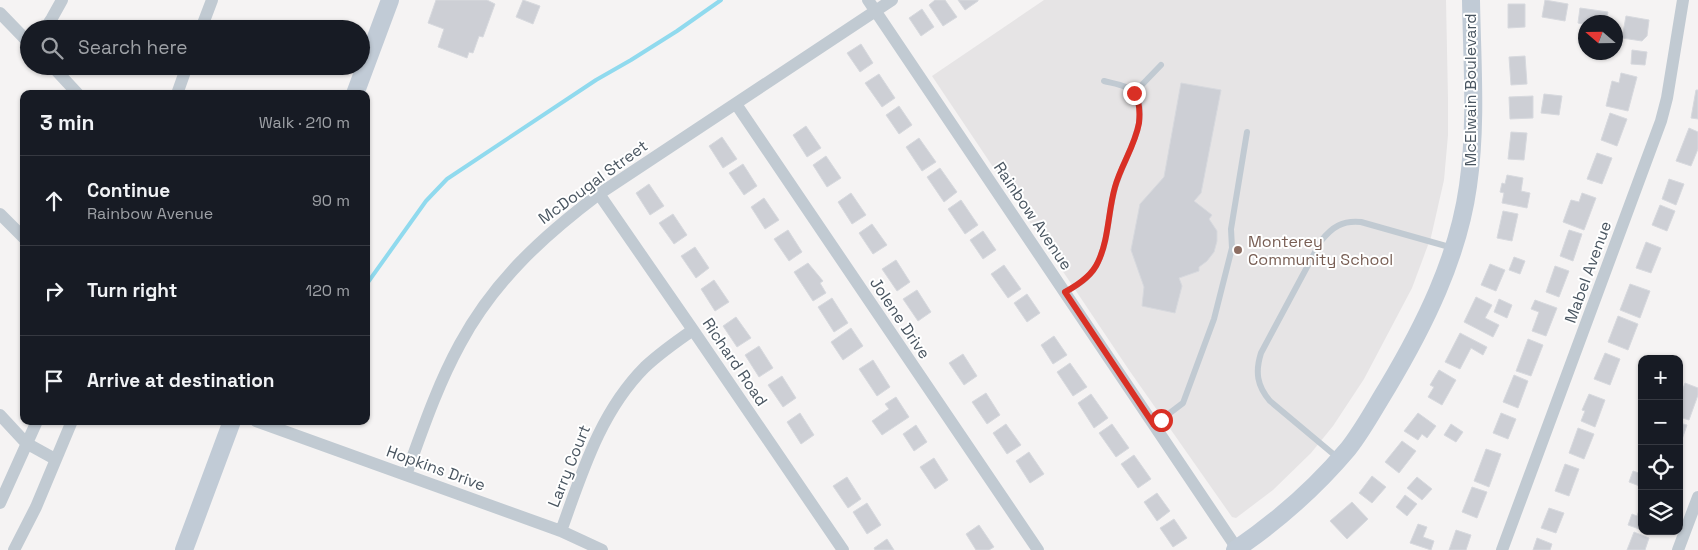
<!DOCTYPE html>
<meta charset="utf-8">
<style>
body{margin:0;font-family:"Space Grotesk",sans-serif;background:#242831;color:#f1f3f6}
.controls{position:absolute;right:15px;bottom:15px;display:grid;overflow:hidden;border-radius:10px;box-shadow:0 1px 4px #0004}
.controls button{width:45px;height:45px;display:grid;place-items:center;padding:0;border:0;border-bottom:1px solid #363941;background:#171b24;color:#f1f3f6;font:25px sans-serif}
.compass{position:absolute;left:1578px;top:15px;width:45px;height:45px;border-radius:50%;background:#171b24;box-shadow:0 1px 4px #0004;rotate:290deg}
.stop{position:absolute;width:15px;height:15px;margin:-11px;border:4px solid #d93025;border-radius:50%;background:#fff}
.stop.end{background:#d93025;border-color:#fff;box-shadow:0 1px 5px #0008}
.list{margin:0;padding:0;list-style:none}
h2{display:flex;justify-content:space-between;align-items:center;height:65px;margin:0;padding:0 20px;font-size:21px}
h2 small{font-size:16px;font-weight:400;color:#9ea1a6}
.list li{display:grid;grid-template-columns:32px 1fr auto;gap:15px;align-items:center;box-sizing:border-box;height:90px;padding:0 20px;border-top:1px solid #363941}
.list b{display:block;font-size:19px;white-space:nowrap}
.list p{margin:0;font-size:16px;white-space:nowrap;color:#9ea1a6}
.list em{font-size:16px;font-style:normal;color:#9ea1a6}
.icon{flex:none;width:28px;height:28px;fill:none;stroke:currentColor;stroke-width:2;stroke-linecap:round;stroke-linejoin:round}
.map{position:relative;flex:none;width:1698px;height:550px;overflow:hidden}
.search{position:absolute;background:#171b24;box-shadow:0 1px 4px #0004;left:20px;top:20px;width:350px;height:55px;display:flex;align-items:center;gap:12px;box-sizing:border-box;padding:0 18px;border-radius:28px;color:#9ea1a6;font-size:19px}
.panel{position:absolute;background:#171b24;box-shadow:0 1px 4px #0004;left:20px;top:90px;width:350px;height:335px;border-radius:10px}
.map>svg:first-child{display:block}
.education{fill:#e6e4e5}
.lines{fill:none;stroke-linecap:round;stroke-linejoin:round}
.stream{stroke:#90daee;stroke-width:4}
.building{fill:#cdcfd5;stroke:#d7d9de}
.lane{stroke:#c1cad2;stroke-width:6}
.street{stroke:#c1cad2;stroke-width:12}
.secondary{stroke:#c1cbd6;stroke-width:18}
.route{stroke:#d93025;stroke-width:6}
.education-dot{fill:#8d6e63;stroke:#fff;stroke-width:2}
.labels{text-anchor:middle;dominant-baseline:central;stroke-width:4;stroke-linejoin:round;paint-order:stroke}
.street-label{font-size:16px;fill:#4a5661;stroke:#fff}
.education-label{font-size:16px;fill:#785e54;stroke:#fff;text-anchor:start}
</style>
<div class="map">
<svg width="1698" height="550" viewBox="0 0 1698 550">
<rect width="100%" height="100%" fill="#f5f3f3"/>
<path class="education" d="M1044,0H1446L1448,99V135L1444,180L1431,237L1412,288L1364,379L1333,426L1311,453L1273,490L1236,518L1232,517L1129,370L932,76Z"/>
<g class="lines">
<path class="stream" d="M366,285L426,201L447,179L596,80L631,60L677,31L721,0"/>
</g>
<path class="building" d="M436,0H487L495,4L483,37L479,36L473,53L469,52L467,58L438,47L444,29L428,23Z
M523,0L540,6L533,24L516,17Z
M935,0H945L957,17L943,26L929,5Z
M958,0H978V1L965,10Z
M1545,0L1568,4L1565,21L1542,17Z
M1508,4H1525V27L1508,28Z
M1580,8L1608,12L1606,22H1586V25L1578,23Z
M922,9L934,27L921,36L909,18Z
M1626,16L1649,20L1647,36L1642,41L1622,38Z
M861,44L873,63L860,72L847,53Z
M1632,50L1647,52L1645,65L1631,64Z
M1525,56L1527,84L1511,85L1509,57Z
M1621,73L1637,77L1628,111L1606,106L1612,81L1619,83Z
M879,74L895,98L882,107L865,83Z
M1181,83L1221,90L1201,193L1194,201L1212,215L1209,219L1217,231V241L1214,252L1207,261L1199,267V271L1179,278L1182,286L1175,313L1142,306L1144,287L1131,250L1140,204L1164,177Z
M1696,90H1698V119L1691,118Z
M1544,94L1562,96L1559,115L1541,113Z
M1533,96V118L1510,119L1509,97Z
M899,106L912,125L899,134L886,115Z
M1610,113L1627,119L1617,146L1601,140Z
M806,126L821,148L807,157L793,135Z
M1689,128L1698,132V149L1691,166L1676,161Z
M1511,132L1527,133L1524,160L1508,159Z
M722,137L737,159L723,168L709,146Z
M919,138L936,162L922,171L906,147Z
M1597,153L1612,158L1602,184L1587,179Z
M826,156L841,178L827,187L813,165Z
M743,164L757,186L744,195L729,173Z
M940,168L957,192L944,202L927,177Z
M1507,175L1523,178L1521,191L1530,193L1527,208L1502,203L1504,193L1500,192L1502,183L1505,184Z
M1669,179L1684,184L1676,205L1662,199Z
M649,184L664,206L650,215L636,193Z
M851,193L866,215L852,224L838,202Z
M1582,193L1596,198L1584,230L1563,222L1571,200L1579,202Z
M764,198L779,220L765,229L751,207Z
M961,200L978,225L965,234L948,209Z
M1660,205L1675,211L1667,231L1652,225Z
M1503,211L1518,214L1512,241L1497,238Z
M673,214L687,235L674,244L659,223Z
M872,224L887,245L873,254L859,233Z
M788,230L802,252L789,261L774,239Z
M1569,230L1582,234L1573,261L1560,256Z
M983,231L996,250L983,259L970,240Z
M1646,242L1661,248L1651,273L1636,268Z
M695,247L709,268L696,278L681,256Z
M1514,257L1525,261L1520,274L1509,270Z
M896,260L910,282L897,291L882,269Z
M808,263L823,281L820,283L826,293L813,301L794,272Z
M1490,264L1505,270L1496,291L1481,285Z
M1004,265L1021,289L1008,298L991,274Z
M1555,266L1569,271L1559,297L1546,292Z
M714,280L729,302L715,311L701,289Z
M1630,284L1650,291L1640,318L1620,310Z
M917,290L931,312L918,321L903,299Z
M1027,294L1040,313L1027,322L1014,303Z
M1476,297L1492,305L1485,318L1499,325L1493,337L1464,322Z
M832,298L848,323L834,332L818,307Z
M1499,299L1512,305L1507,318L1494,312Z
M1535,300L1557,308L1546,336L1532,331L1539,312L1531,309Z
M1618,316L1638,324L1628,350L1608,342Z
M736,317L751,338L737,347L723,326Z
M851,328L863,346L843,360L831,342Z
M1460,333L1487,347L1483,355L1471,348L1460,369L1445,362Z
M1054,336L1067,355L1053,364L1041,345Z
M1528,339L1543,345L1531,376L1516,371Z
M759,346L773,368L759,377L745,355Z
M1605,353L1620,359L1610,385L1594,379Z
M963,354L977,376L964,385L949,363Z
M873,360L890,387L877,396L859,369Z
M1070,363L1087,387L1073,396L1057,372Z
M1439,370L1456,380L1442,405L1428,397L1434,387L1430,385Z
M1514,375L1528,381L1518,408L1503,402Z
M782,376L796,398L783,407L768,385Z
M1685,383L1698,388V395L1689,420L1679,417V400Z
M986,393L1000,415L987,424L972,402Z
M1091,394L1108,418L1094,428L1078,403Z
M1589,394L1605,400L1595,427L1581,421L1585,411L1582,410Z
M896,397L909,417L882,435L872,421L889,409L885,404Z
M800,413L814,435L801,444L787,422Z
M1418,413L1436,426L1427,438L1422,434L1418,440L1404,431Z
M1501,413L1516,419L1508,439L1493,433Z
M1679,423L1687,425L1679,448Z
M1006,424L1021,445L1007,454L993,433Z
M1112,424L1129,448L1116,457L1099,433Z
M1451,424L1463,432L1456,442L1444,435Z
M916,425L927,442L914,451L903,434Z
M1578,428L1594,434L1584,459L1569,453Z
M1402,441L1416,451L1399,473L1385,462Z
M1486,449L1501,454L1489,487L1474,481Z
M1029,452L1044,474L1030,483L1016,461Z
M1134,455L1151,479L1138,488L1121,464Z
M934,458L948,480L935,489L920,467Z
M1565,464L1579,469L1569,496L1555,491Z
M1633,471L1642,474V487L1629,482Z
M1372,476L1386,487L1372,503L1359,493Z
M847,477L861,499L848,508L833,486Z
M1417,477L1432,489L1422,500L1407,488Z
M1472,487L1487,492L1477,518L1462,512Z
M1157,493L1170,511L1157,521L1144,502Z
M1405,495L1417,504L1407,516L1396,507Z
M1352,502L1368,519L1347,539L1330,521Z
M1642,502V530L1628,525L1632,514L1637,516Z
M867,503L881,525L867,534L853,512Z
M1549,508L1564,513L1556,533L1541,528Z
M1174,519L1187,538L1173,547L1160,528Z
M1418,524L1427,527L1423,537L1434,541L1431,550L1410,543Z
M979,525L994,547L989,550H976L966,534Z
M1456,530L1471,535L1466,550H1449Z
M1634,532L1649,538L1645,550H1627Z
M1537,538L1552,544L1550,550H1533Z
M887,539L894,550H875L874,548Z"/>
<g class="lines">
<path class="lane" d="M1134,93L1161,65
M1065,292C1078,285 1092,277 1098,262C1109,240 1108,212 1115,188C1121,166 1134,147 1139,123C1140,116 1141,104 1137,97C1131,85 1115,84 1104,81
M1154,425L1183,403L1214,319L1232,248L1231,229L1247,132
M1338,458L1270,401C1257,386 1255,372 1261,353L1321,241C1332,227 1343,220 1361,222L1453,248"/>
<path class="street" d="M868,0L1238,550
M0,13L29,43
M45,29L52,18L62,0
M201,29L212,0
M52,66L78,94
M177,94L187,66
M736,104L1038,550
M599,194L693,330L843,550
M0,214L24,238
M0,415L26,443L55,459
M256,421L561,531L602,550
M406,475C422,431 437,386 460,344C494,281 542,237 599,194L892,0
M0,503L37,421
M561,531C582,473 600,412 645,367C660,353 677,341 693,330
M14,550L36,507L72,421
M1502,550L1661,121L1667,98L1683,0
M1678,550L1698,497"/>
<path class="secondary" d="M355,94L390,0
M184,550L232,421
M1235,550C1276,522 1316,487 1348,449C1363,430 1374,409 1387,388C1424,326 1458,258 1468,186C1477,124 1472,62 1471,0"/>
</g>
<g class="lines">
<path class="route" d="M1134,93C1140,101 1140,113 1139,123C1135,146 1121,165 1115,187C1108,211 1109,239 1098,262C1092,276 1078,285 1065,292L1154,425L1161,420"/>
</g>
<circle class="education-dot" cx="1238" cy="250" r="5"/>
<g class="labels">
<g class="street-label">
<text transform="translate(1470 90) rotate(-90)">McElwain Boulevard</text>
<text transform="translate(593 182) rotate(-36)">McDougal Street</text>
<text transform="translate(1033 216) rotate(56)">Rainbow Avenue</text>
<text transform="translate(1588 272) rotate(-70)">Mabel Avenue</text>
<text transform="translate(900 318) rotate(56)">Jolene Drive</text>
<text transform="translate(735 362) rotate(56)">Richard Road</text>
<text transform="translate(569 466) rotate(-68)">Larry Court</text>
<text transform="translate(436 468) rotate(20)">Hopkins Drive</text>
</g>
<g class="education-label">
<text x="1248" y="241">Monterey<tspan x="1248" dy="18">Community School</tspan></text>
</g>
</g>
</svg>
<div class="controls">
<button>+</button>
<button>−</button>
<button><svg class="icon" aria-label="locate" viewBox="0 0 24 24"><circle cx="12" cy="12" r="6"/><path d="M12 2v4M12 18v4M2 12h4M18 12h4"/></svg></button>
<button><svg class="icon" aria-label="layers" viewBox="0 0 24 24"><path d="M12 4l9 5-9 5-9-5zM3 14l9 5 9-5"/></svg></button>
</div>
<svg class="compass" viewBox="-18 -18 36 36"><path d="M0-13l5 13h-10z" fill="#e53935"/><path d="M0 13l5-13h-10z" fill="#9ea1a6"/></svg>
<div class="stop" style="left:1161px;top:420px"></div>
<div class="stop end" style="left:1134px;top:93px"></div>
<div class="search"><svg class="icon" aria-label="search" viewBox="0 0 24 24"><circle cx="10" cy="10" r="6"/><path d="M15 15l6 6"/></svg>Search here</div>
<section class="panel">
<h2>3 min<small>Walk · 210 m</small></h2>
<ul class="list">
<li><svg class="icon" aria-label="ahead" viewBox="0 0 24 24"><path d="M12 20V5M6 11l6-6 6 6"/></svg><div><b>Continue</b><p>Rainbow Avenue</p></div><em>90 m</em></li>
<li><svg class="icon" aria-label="right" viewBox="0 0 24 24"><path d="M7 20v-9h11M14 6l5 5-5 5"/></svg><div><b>Turn right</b></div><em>120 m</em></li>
<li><svg class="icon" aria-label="arrive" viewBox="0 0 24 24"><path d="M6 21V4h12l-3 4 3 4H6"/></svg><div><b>Arrive at destination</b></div></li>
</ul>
</section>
</div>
